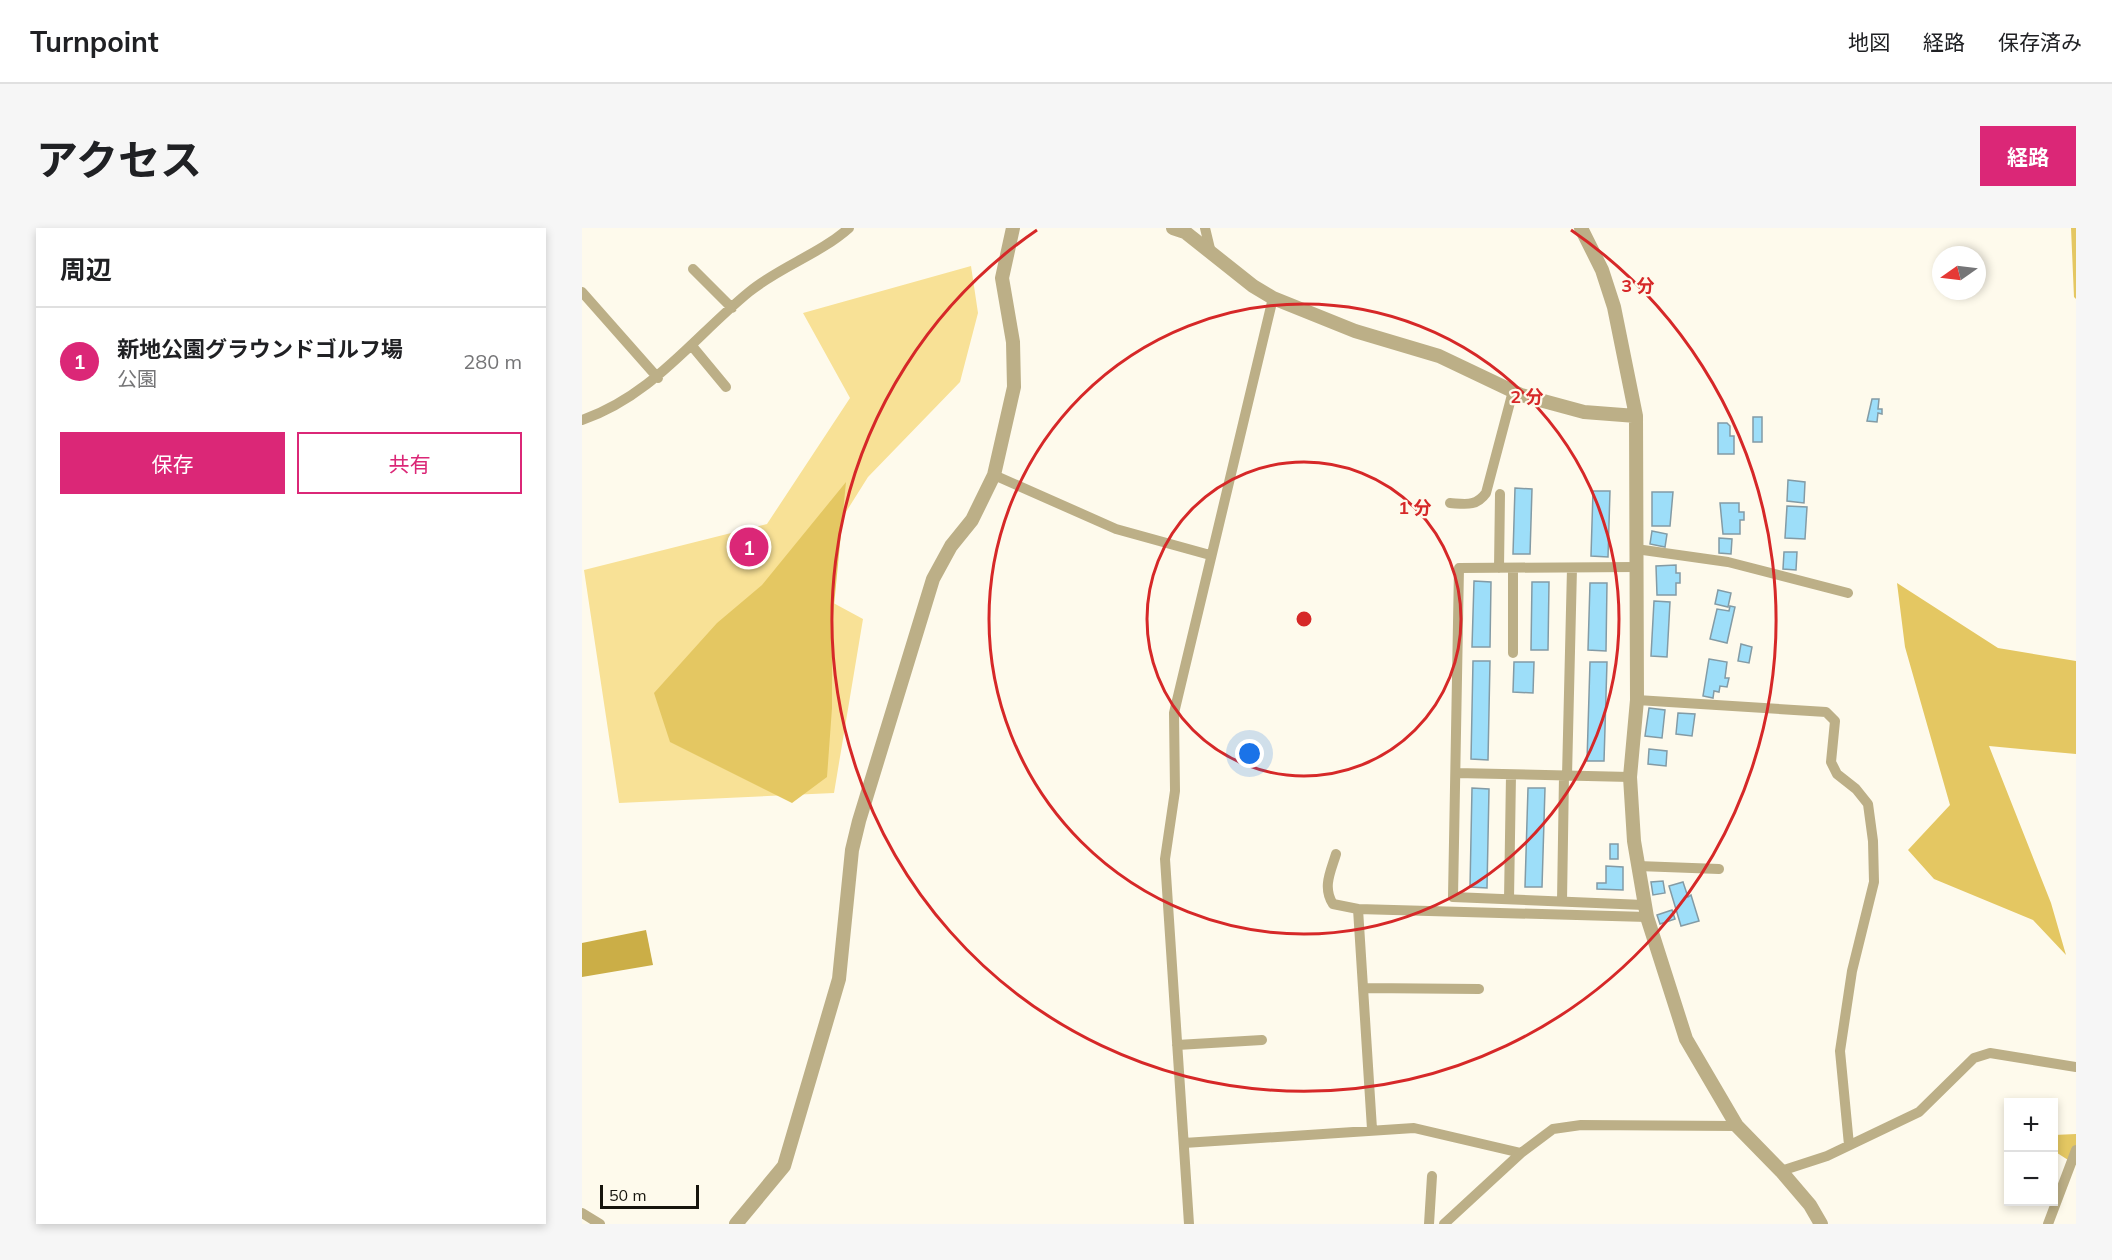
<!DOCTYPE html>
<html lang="ja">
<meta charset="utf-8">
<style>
body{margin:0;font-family:Mulish,"Noto Sans JP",sans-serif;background:#f6f6f6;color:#202124}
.controls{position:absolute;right:18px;bottom:18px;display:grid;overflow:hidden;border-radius:0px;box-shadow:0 3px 9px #0003}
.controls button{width:54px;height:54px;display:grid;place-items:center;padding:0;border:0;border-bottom:2px solid #e0e0e0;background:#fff;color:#202124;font:30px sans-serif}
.compass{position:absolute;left:1350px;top:18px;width:54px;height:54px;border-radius:50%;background:#fff;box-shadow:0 3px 9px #0003;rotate:256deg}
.scale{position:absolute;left:18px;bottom:15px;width:99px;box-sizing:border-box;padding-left:6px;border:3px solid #16140c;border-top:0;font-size:16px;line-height:21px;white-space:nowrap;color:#16140c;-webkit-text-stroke:4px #fefaec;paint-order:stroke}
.you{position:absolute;left:668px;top:526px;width:21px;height:21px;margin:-15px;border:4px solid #fff;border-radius:50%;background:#1a73e8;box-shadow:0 0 0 9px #1a73e833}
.badge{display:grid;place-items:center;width:39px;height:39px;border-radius:50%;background:#db2777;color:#fff;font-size:20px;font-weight:700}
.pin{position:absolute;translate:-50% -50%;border:3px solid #fff;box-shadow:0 2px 6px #0006}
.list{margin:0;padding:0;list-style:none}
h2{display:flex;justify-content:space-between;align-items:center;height:78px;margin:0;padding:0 24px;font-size:26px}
h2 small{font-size:20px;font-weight:400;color:#757577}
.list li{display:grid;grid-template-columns:39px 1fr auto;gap:18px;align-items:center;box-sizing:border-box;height:108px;padding:0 24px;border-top:2px solid #e0e0e0}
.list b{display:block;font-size:22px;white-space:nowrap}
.list p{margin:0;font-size:20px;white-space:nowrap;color:#757577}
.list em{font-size:20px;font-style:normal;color:#757577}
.actions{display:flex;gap:12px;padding:18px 24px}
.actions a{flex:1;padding:14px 0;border:2px solid #db2777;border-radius:0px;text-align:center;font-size:21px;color:#db2777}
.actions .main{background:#db2777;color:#fff}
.map{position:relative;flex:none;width:1494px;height:996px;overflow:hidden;border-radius:0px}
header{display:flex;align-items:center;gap:36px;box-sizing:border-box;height:84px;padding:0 30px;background:#fff;border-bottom:2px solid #e0e0e0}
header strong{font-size:28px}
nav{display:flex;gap:33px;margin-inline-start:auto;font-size:21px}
.intro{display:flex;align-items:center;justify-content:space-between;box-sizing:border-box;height:144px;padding:0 36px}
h1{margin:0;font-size:42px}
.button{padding:15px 27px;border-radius:0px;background:#db2777;color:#fff;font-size:21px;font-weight:700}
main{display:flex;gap:36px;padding:0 36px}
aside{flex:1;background:#fff;border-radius:0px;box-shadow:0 3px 9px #0003}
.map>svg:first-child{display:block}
.green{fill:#f8e196}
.forest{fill:#e4c762}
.water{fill:#cbae47}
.building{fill:#9ddef9;stroke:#839ba5;stroke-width:1.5}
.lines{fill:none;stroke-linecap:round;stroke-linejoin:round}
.minor{stroke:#bcaf87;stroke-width:10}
.tertiary{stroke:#bcaf87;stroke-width:14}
.ring{fill:none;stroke:#d62828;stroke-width:3}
.centre{fill:#d62828;stroke:#fefaec;stroke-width:3}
.ring-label{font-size:18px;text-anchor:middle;font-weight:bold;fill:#d62828;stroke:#fefaec;stroke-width:4.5;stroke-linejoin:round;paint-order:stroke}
</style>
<header>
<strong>Turnpoint</strong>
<nav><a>地図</a><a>経路</a><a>保存済み</a></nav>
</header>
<div class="intro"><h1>アクセス</h1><a class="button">経路</a></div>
<main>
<aside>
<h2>周辺<small></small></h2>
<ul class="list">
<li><span class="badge">1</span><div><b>新地公園グラウンドゴルフ場</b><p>公園</p></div><em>280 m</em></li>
</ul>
<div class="actions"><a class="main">保存</a><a>共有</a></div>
</aside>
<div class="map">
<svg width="1494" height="996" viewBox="0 0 1494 996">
<rect width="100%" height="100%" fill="#fefaec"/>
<path class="green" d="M389,38L396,85L378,154L286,249L218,357L281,391L252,565L37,575L2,342L185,296L268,170L221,85Z"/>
<path class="forest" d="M1489,0H1494V71L1492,69Z
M264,254L250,398V480L245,549L210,575L88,514L72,465L135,395L180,357Z
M1315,355L1416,420L1494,433V526L1407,518L1469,675L1484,727L1451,692L1352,651L1326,622L1368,577L1323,419Z
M1494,906V937L1472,923V907Z"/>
<path class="water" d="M64,702L71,737L0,749V715Z"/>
<path class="building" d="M1290,171H1297L1296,181H1300V186L1296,185L1295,194L1285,193Z
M1171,189H1180V214H1171Z
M1136,195H1145L1148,198V208H1152V226H1136Z
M1206,252L1223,254L1222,275L1205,273Z
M933,260L950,261L948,326H931Z
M1011,263H1028L1026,329L1009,328Z
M1070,264H1091L1088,298H1070Z
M1138,275H1157V284H1162V292H1158V306H1141Z
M1205,278L1225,279L1223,311L1203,310Z
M1070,303L1085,306L1083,319L1068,316Z
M1137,310L1150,311L1149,326L1137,325Z
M1202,324H1215L1214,342L1201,341Z
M1094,337V345H1098V355H1094V367H1075L1074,338Z
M892,353L909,354L908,419H890Z
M950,354H967L966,422H949Z
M1008,355H1025L1024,423L1006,422Z
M1136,362L1149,365L1146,379L1133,376Z
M1072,373L1088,374L1085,429L1069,428Z
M1148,378L1153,379L1145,415L1128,411L1135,381L1147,383Z
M1159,416L1170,419L1167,435L1156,433Z
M1127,431L1145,434L1143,450H1147L1145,459L1138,458L1137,464L1132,463L1131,470L1121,468Z
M891,433H908L906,532L889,531Z
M932,434H952L951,465L931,464Z
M1008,434H1025L1022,533H1005Z
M1067,480L1083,482L1080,510L1063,508Z
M1096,485L1113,486L1110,508L1094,506Z
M1067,521L1085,523L1084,538L1066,536Z
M890,560L907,561L905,660L888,659Z
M946,560H963L960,659H943Z
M1028,616H1036V631H1028Z
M1024,638L1041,639V662L1015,661V655H1024Z
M1081,653L1083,665L1071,667L1069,654Z
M1101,654L1106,669L1109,667L1117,693L1099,698L1087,658Z
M1090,682L1093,691L1078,696L1075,687Z"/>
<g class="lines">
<path class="minor" d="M623,0L629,25
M111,41L150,80
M0,64L76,150
M110,118L144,159
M0,192C70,168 112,109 167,64C197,39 238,26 267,0
M412,247L534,301L628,327
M868,275C883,276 894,279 904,265L931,163
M1054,321L1146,334L1266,365
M1054,339L877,340L871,669L1062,677
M917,340L918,266
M931,340V425
M1055,472L1244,484L1253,493L1249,534L1255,546L1274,561L1286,576L1291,613L1292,654L1270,743L1258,823L1267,917
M874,545L1048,549
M985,548L990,340
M754,626C749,643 740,659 751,676L776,681
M1056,638L1137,641
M927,671L929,547
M980,673L982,548
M781,760L897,761
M595,817L680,812
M790,901L776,681L1065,689
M602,915L832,900L939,925
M1199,943L1245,928L1337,884L1392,830L1408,825L1494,839
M0,985L18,996
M607,996L583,631L593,563L592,485L691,70
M847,996L850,948
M862,996L939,925L971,901L999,897L1155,898
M1466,996L1494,922"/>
<path class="tertiary" d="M591,0L603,4L671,58L691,70L773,103L857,128L939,167L1002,184L1054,188
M999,0L1020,42L1032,79L1054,188L1055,472L1048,549L1052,613L1065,689L1104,811L1155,898L1199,943L1228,977L1239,996
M154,996L202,938L257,751L270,622L277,593L351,351L369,318L390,292L412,247L432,159L431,114L420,50L431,0"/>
</g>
<g class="ring">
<circle cx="722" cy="391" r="157"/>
<circle cx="722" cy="391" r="315"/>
<path d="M989 2A472 472 0 1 1 455 2"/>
</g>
<circle cx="722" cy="391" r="9" class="centre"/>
<g class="ring-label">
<text x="1056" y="64">3 分</text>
<text x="945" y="175">2 分</text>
<text x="833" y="286">1 分</text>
</g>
</svg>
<div class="controls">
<button>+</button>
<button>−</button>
</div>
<svg class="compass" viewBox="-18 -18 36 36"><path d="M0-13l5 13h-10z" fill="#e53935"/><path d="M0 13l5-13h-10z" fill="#757577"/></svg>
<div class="scale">50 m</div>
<div class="you"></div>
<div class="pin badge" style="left:167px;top:319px">1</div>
</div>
</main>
